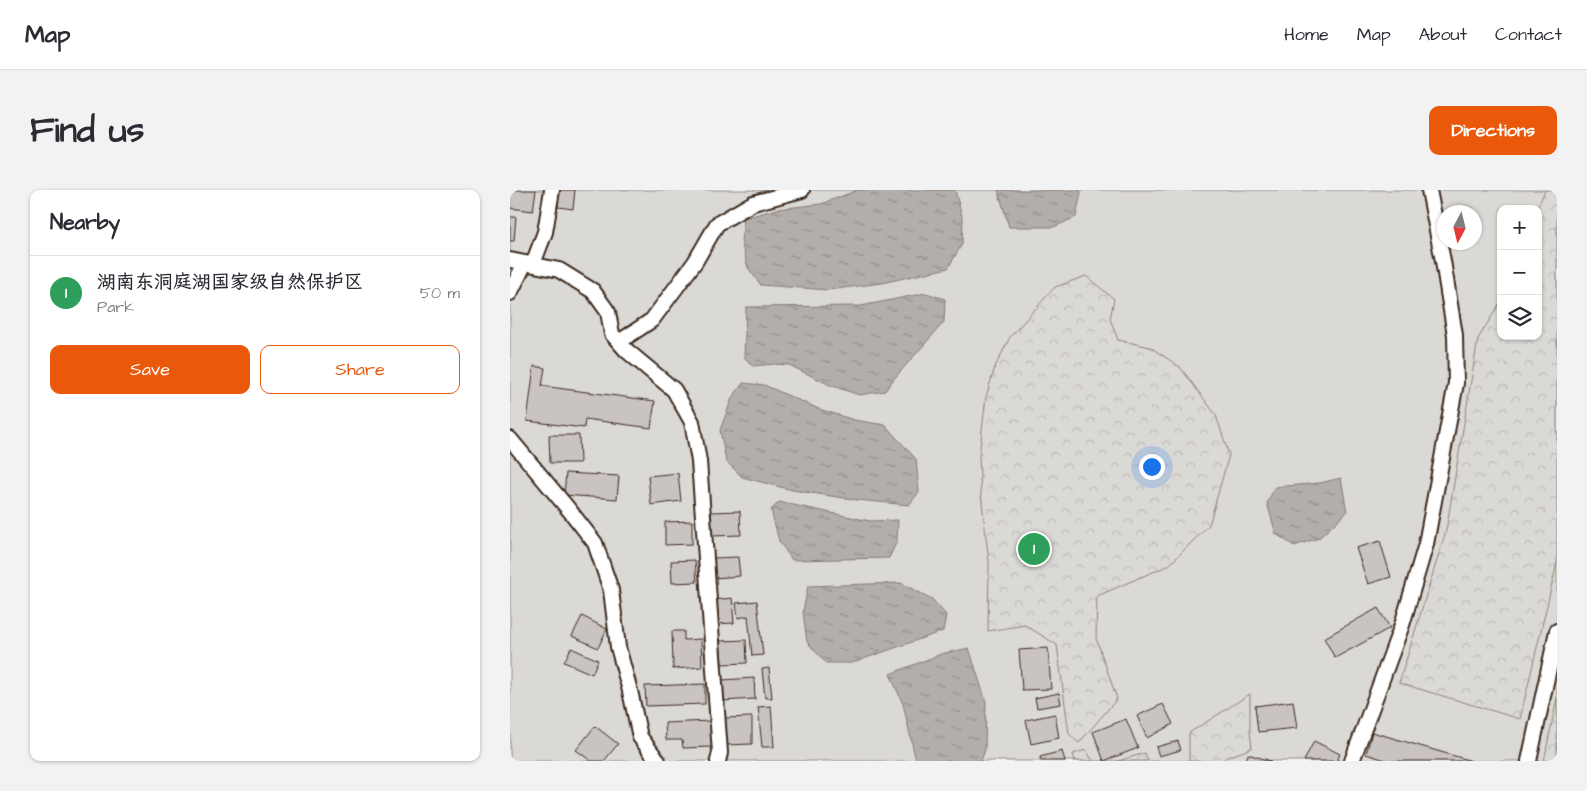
<!DOCTYPE html>
<meta charset="utf-8">
<style>
body{margin:0;font-family:"Architects Daughter","LXGW WenKai TC",sans-serif;background:#f2f2f3;color:#2b2b33}
.controls{position:absolute;right:15px;top:15px;display:grid;overflow:hidden;border-radius:10px;box-shadow:0 1px 4px #0004}
.controls button{width:45px;height:45px;display:grid;place-items:center;padding:0;border:0;border-bottom:1px solid #e1e1e2;background:#fff;color:#2b2b33;font:25px sans-serif}
.compass{position:absolute;left:927px;top:15px;width:45px;height:45px;border-radius:50%;background:#fff;box-shadow:0 1px 4px #0004;rotate:187deg}
.you{position:absolute;left:641px;top:276px;width:18px;height:18px;margin:-12px;border:4px solid #fff;border-radius:50%;background:#1a73e8;box-shadow:0 0 0 8px #1a73e833}
.badge{display:grid;place-items:center;width:32px;height:32px;border-radius:50%;background:#ea580c;color:#fff;font-size:16px;font-weight:700}
.pin{position:absolute;translate:-50% -50%;border:2px solid #fff;box-shadow:0 1px 5px #0006}
.list{margin:0;padding:0;list-style:none}
h2{display:flex;justify-content:space-between;align-items:center;height:65px;margin:0;padding:0 20px;font-size:21px}
h2 small{font-size:16px;font-weight:400;color:#7c7c81}
.list li{display:grid;grid-template-columns:32px 1fr auto;gap:15px;align-items:center;box-sizing:border-box;height:75px;padding:0 20px;border-top:1px solid #e1e1e2}
.list b{display:block;font-size:19px;white-space:nowrap}
.list p{margin:0;font-size:16px;white-space:nowrap;color:#7c7c81}
.list em{font-size:16px;font-style:normal;color:#7c7c81}
.actions{display:flex;gap:10px;padding:15px 20px}
.actions a{flex:1;padding:11px 0;border:1px solid #ea580c;border-radius:10px;text-align:center;font-size:18px;color:#ea580c}
.actions .main{background:#ea580c;color:#fff}
.icon{flex:none;width:28px;height:28px;fill:none;stroke:currentColor;stroke-width:2;stroke-linecap:round;stroke-linejoin:round}
.map{position:relative;flex:none;width:1047px;height:571px;overflow:hidden;border-radius:10px}
header{display:flex;align-items:center;gap:30px;box-sizing:border-box;height:70px;padding:0 25px;background:#fff;border-bottom:1px solid #e1e1e2}
header strong{font-size:24px}
nav{display:flex;gap:28px;margin-inline-start:auto;font-size:18px}
.intro{display:flex;align-items:center;justify-content:space-between;box-sizing:border-box;height:120px;padding:0 30px}
h1{margin:0;font-size:35px}
.button{padding:12px 22px;border-radius:10px;background:#ea580c;color:#fff;font-size:18px;font-weight:700}
main{display:flex;gap:30px;padding:0 30px}
aside{flex:1;background:#fff;border-radius:10px;box-shadow:0 1px 4px #0004}
.map>svg:first-child{display:block}
.green{fill:#dbd9d6;stroke:#8b827a;fill-rule:evenodd}
.forest{fill:url(#forest-crowns);stroke:#8b827a}
.water{fill:url(#water-ripples);stroke:#847972}
.building{fill:#c9c3c1;stroke:#3b2a1e}
.lines{fill:none;stroke-linecap:round;stroke-linejoin:round}
.minor-casing{stroke:#3b2a1e;stroke-width:18}
.minor{stroke:#fff;stroke-width:14}
</style>
<header>
<strong>Map</strong>
<nav><a>Home</a><a>Map</a><a>About</a><a>Contact</a></nav>
</header>
<div class="intro"><h1>Find us</h1><a class="button">Directions</a></div>
<main>
<aside>
<h2>Nearby<small></small></h2>
<ul class="list">
<li><span class="badge" style="background:#2e9e5b">1</span><div><b>湖南东洞庭湖国家级自然保护区</b><p>Park</p></div><em>50 m</em></li>
</ul>
<div class="actions"><a class="main">Save</a><a>Share</a></div>
</aside>
<div class="map">
<svg width="1047" height="571" viewBox="0 0 1047 571">
<defs>
<pattern id="forest-crowns" width="20" height="18" patternUnits="userSpaceOnUse" patternTransform="scale(1.25)"><rect width="20" height="18" fill="#dbd9d6"/><path d="M2 6a3 3 0 1 1 6 0M12 15a3 3 0 1 1 6 0" fill="none" stroke="#bdbab7"/></pattern>
<pattern id="water-ripples" width="26" height="14" patternUnits="userSpaceOnUse" patternTransform="scale(1.25)"><rect width="26" height="14" fill="#b4aeaa"/><path d="M2 4q2-2 4 0t4 0M15 11q2-2 4 0t4 0" fill="none" stroke="#948e8a"/></pattern>
</defs>
<rect width="100%" height="100%" fill="#f7f6f6"/>
<filter id="ink" filterUnits="userSpaceOnUse"><feTurbulence type="fractalNoise" baseFrequency=".02" numOctaves="2"/><feDisplacementMap in="SourceGraphic" scale="10" xChannelSelector="R" yChannelSelector="G"/><feConvolveMatrix kernelMatrix="1 2 1 2 8 2 1 2 1" color-interpolation-filters="sRGB"/></filter>
<g filter="url(#ink)">
<path class="green" d="M0,0H1047V571H0ZM991,19H1028V146H991ZM934,22H964V52H934Z"/>
<path class="forest" d="M1035,0H1047V373L1010,529L889,493L936,341L968,149L991,111V146H1028L1027,19Z
M576,86L604,109L600,129L608,150L640,157L670,177L706,225L719,265L699,335L659,375L587,406L586,448L607,509L569,553L559,544L547,455L515,435L478,441L479,372L471,304L469,266L476,207L485,177L500,147L545,97Z
M740,504V542L742,558L715,568L714,571H679V543Z
M1047,508V571H1034Z
M576,560L583,571H565L563,564Z
M635,563L638,571H608Z"/>
<path class="water" d="M348,0H445L453,30L452,54L438,78L372,93L318,100L251,95L238,78L231,51L234,28L267,19L311,14Z
M488,0H569L571,2L566,27L544,37H499Z
M416,103L435,109L434,132L383,190L375,201L349,205L320,195L279,175L264,174L243,176L234,167L236,117L351,116Z
M233,193L254,195L309,219L344,230L375,235L406,269L409,302L399,315L347,310L282,300L232,287L216,271L210,240L222,208Z
M831,288L837,322L809,348L784,356L766,344L757,313L765,297L810,293Z
M269,312L360,331L388,330L387,351L379,368L282,370L269,351L261,320Z
M391,393L422,409L436,425L433,441L342,473H316L297,452L293,422L298,396Z
M459,458L476,512L475,560L471,571H406L393,514L380,484L431,464Z"/>
<path class="building" d="M0,0H26L23,21L0,18Z
M50,0H65L63,19L48,17Z
M0,27H6L4,51H0Z
M24,176L35,178L32,196L145,211L141,238L75,229L74,238L17,231Z
M39,245H69L70,273H40Z
M56,283L109,286L107,309L54,305Z
M168,283L171,311L141,315L138,286Z
M230,321L231,345L202,346L201,322Z
M182,331V354L155,355V332Z
M870,351L881,387L858,394L846,358Z
M228,367L230,386L205,388L204,368Z
M185,370L187,392L162,393L161,371Z
M222,408L224,433L207,434L205,410Z
M247,411L253,465L242,466L238,426L228,428L226,413Z
M868,418L880,438L825,468L814,448Z
M72,426L97,439L88,458L62,446Z
M162,441H174V450L191,449L192,477L163,479Z
M236,450L237,473L212,474L210,451Z
M61,458L88,470L82,484L54,472Z
M538,458L541,499L512,500L509,460Z
M259,478L262,508H255L252,479Z
M244,488L245,509L213,511L212,490Z
M195,494V514L136,516L135,496Z
M549,503L551,514L527,518L525,508Z
M783,511L787,538L748,542L745,516Z
M653,514L663,534L637,548L627,526Z
M261,516L264,557H252L248,517Z
M545,524L549,548L521,554L516,530Z
M242,527V554L216,555L215,528Z
M616,529L628,558L594,571L583,542Z
M200,531L202,557L173,558L172,550H156L155,533Z
M85,536L108,554L94,571H81L66,560Z
M862,542L962,571H879L856,564Z
M668,551L671,560L649,566L646,557Z
M804,551L830,564L827,571H794Z
M552,561L555,571H531L530,567Z
M738,564L761,571H736Z"/>
<g class="lines">
<g class="minor-casing">
<path id="minor" d="M0,70L49,80L83,101L98,122L102,144L116,160L164,200L182,232L189,271L210,563L208,571
M23,74L35,42L42,0
M0,103L15,73
M109,152L142,130L185,72L207,34L243,13L292,0
M0,249L60,321L85,353L101,400L108,457L120,501L130,547L148,571
M842,571L892,435L916,354L946,193L945,145L933,71L919,0
M1019,571L1047,441"/>
</g>
<use href="#minor" class="minor"/>
</g>
</g>
</svg>
<div class="controls">
<button>+</button>
<button>−</button>
<button><svg class="icon" aria-label="layers" viewBox="0 0 24 24"><path d="M12 4l9 5-9 5-9-5zM3 14l9 5 9-5"/></svg></button>
</div>
<svg class="compass" viewBox="-18 -18 36 36"><path d="M0-13l5 13h-10z" fill="#e53935"/><path d="M0 13l5-13h-10z" fill="#7c7c81"/></svg>
<div class="you"></div>
<div class="pin badge" style="left:524px;top:359px;background:#2e9e5b">1</div>
</div>
</main>
